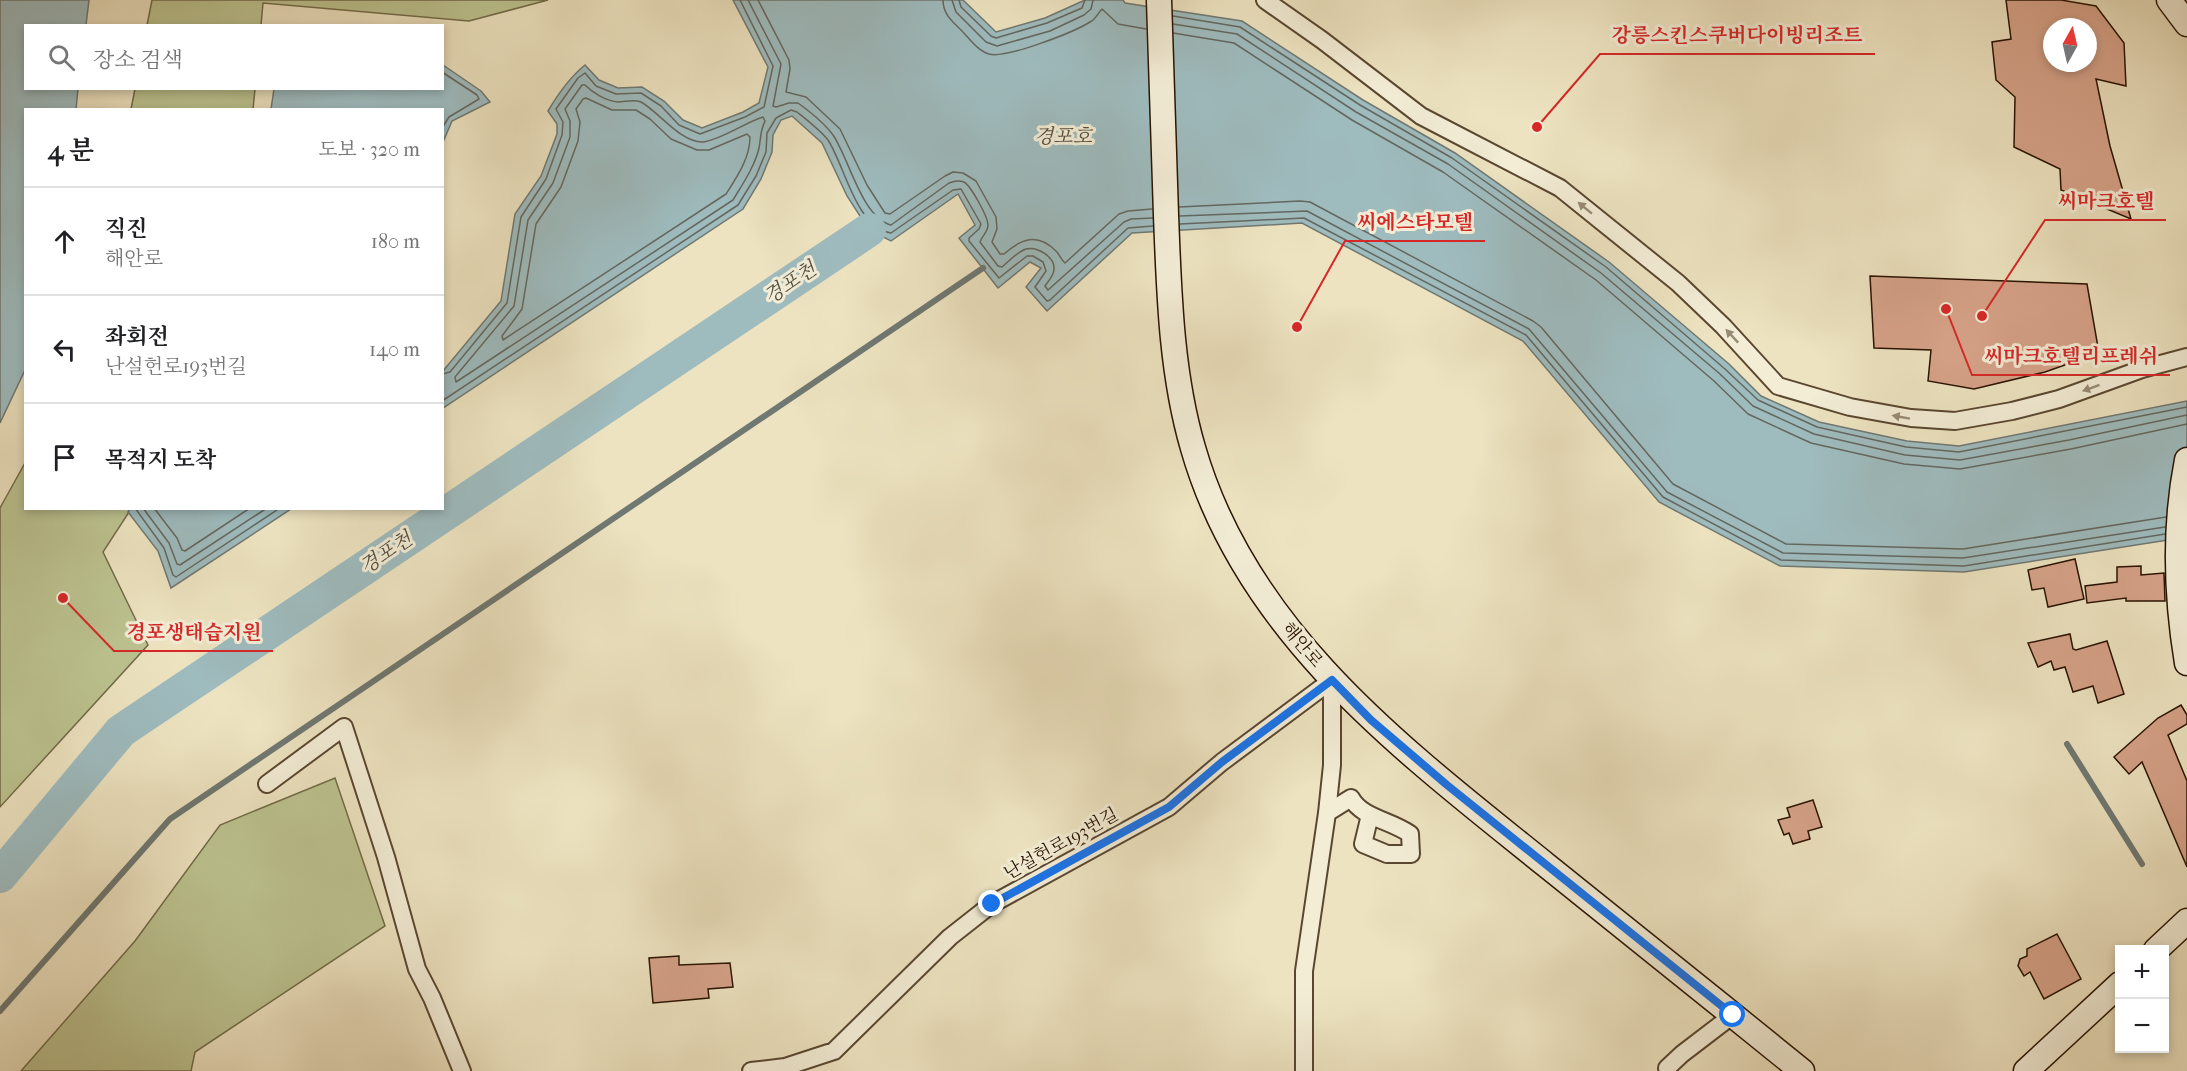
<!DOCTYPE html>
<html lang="ko">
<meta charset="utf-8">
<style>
body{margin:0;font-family:"IM FELL French Canon","Noto Serif KR",serif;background:#f2f2f2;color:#202124}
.controls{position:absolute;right:18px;bottom:18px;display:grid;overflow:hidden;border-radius:0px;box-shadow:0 3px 9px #0003}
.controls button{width:54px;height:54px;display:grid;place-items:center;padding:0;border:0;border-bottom:2px solid #e0e0e0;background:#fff;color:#202124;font:30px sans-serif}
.compass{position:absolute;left:2043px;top:18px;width:54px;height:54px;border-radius:50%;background:#fff;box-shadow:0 3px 9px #0003;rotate:8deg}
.stop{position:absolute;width:18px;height:18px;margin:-14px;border:4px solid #1a73e8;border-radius:50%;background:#fff}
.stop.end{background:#1a73e8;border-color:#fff;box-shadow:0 2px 6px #0008}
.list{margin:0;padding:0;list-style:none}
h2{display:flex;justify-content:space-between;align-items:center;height:78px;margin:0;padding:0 24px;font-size:26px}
h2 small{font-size:20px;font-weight:400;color:#757577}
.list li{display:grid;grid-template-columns:39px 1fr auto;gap:18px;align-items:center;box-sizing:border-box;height:108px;padding:0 24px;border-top:2px solid #e0e0e0}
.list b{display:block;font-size:22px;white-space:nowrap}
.list p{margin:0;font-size:20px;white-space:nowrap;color:#757577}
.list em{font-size:20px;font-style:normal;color:#757577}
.icon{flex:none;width:33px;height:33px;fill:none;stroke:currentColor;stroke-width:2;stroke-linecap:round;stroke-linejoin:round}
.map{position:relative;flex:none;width:2187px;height:1071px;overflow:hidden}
.search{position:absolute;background:#fff;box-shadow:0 3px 9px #0003;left:24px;top:24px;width:420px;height:66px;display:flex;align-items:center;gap:15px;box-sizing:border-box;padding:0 21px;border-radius:0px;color:#757577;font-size:22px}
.panel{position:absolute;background:#fff;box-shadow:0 3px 9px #0003;left:24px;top:108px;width:420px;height:402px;border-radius:0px}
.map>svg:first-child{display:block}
.green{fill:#bcc390;stroke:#726b48;stroke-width:1.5}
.water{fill:#9ebbbe;stroke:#6f7872;stroke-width:1.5}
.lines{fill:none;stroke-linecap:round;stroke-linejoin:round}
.shore{stroke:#64675f;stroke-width:1.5}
.stream{stroke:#6f7872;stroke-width:6}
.river{stroke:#9ebbbe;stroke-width:34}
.building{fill:#d6a289;stroke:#291300;stroke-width:1.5;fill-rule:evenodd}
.street-casing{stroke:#5a4730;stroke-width:20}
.secondary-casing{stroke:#291300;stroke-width:27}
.street{stroke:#f3edd6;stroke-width:16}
.secondary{stroke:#f3edd6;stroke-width:24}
.oneway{fill:#988b76}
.route{stroke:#1a73e8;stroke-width:8}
.labels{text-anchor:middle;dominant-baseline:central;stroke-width:6;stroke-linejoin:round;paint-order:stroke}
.street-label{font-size:18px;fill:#291300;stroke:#f3edd6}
.water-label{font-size:20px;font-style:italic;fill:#524e42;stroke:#f3edd6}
.leader{fill:none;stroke:#d62828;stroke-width:2}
.callout-dot{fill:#d62828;stroke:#f3edd6;stroke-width:2}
.callout-label{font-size:20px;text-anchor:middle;font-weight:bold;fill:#d62828;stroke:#f3edd6;stroke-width:6;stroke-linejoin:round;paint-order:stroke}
</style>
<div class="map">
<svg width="2187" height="1071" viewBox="0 0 2187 1071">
<rect width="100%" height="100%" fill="#ede3c0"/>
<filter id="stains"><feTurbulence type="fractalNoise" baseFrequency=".00333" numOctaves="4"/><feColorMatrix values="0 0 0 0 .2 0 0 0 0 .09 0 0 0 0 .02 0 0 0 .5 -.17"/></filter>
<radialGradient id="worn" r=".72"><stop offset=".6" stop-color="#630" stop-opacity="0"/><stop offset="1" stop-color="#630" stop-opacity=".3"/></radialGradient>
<path class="green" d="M152,0H548L469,21L263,3L261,25H147Z
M135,89V88L255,89L253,109H131Z
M25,463L26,508L131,509L103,552L148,645L0,807V508Z
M335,778L385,926L195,1052L191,1071H21L135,941L220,825Z"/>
<path class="water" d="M0,0H89L86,25L26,26V88L78,89L76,109L26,110L25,370L0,423Z
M733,0H963L996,32L1045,18L1085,0H1123L1125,3L1242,21L1363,100L1455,153L1609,262L1729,364L1761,396L1819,422L1907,441L1959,446L2187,401V540H2168L1964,572L1780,566L1659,502L1523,341L1302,223L1132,233L1047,311L1026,287L1041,268L1030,262L998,288L959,238L975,225L958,194L891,241L869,230L847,196L822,143L792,116L781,120L773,135L772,152L761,179L743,209L443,408V371L501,301L515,214L541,176L557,134V124L548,111C558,94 570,77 585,65L599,80L618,88L642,87L664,101L683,120L702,128L743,112L759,103L768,67Z
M443,65L481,91L490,102L452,121L443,142L442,110L271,109L274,89L442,88Z
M130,509V508L291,509L171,588L158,551L128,512Z"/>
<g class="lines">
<path class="shore" d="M748,0L781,64L773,106L776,107L789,103H798C809,111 825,124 833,135C849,158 862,218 891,225L949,183C954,181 959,180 964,182C971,186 988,217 988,225C988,232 982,236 980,242L998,266L1002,267C1009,261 1017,252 1026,249C1037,246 1055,257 1054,269C1054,276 1048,281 1045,286L1048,290L1124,222L1131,219L1153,218
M758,0L789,60L790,69L786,92L806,97L840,129L867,185L885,213L890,214L945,176L953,172L963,173L976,181L996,217L997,229L992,242L1000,254H1004C1021,239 1037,232 1056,251C1060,255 1061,260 1065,263L1119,214L1128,211L1152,209
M943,0C943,14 952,21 961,30C969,38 978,51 989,54C1006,59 1074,32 1090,22C1096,19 1098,13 1102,9L1118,24L1146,29
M952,0L956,12L986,42L997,46L1050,31L1084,15L1091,9L1093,0
M959,0L961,7L991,36L996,38L1047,23L1082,8L1085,0
M1173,16L1240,27L1360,105L1452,158L1606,267L1725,369L1758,400L1817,427L1906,447L1959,452L2187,407
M1173,24L1237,34L1356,112L1448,164L1601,273L1720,374L1753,406L1814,434L1905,455L1960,460L2069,440L2187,415
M1173,33L1234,43L1352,120L1443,172L1596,280L1714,381L1748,414L1811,443L1904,464L1960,469L2071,449L2187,424
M442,72L477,95L479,99L449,117L442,128
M582,85H585C593,93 606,101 618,102C625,102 634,99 641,102C659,112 681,143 703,142C721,140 746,122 763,117L765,121C760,131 761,138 759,148C755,166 742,185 733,200L456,382L455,377L514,306L528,220L553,183L570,137V121L565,109Z
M586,98L612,110H636L650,119L671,139L697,150H709L747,134L750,137C750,158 737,177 726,194L503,340L502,336L522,309L536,224L561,187L578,141L580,122L576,109L583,99Z
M1179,207L1300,201L1310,202L1533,321L1541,327L1673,484L1786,544L1963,549L2166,517
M1180,216L1307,211L1529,329L1667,492L1783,553L1963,558L2165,527
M1180,224L1304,218L1526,335L1663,497L1781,560L1964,566L2165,534
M442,374L450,372L507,303L521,217L546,179L562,135L563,122L556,109L578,78L585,73L596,86L616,94L641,93L661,106L679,125L700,134L745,117L764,107L773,66L740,0
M442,401L738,205L756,176L766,152L767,133L776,118L791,110L797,112C807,120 820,130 828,140C846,168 855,226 891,233L953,190L961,189L981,224L979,229L969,238V241L999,278L1027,256H1033L1043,262L1046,271L1035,287L1047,301L1050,300L1128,228L1153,226
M135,508L164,548L173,575L176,577L280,508
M143,508L169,543L177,564L180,565L267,508
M154,508L177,538L182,550L185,551L250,508"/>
<path class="stream" d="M2067,744L2142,864
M0,1011L170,819L983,268"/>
<path class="river" d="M0,876L121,731L869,230"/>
</g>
<path class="building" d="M2006,0H2061L2096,6L2124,43L2126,86L2096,79L2110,146L2131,219L2061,190L2060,169L2014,147L2015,97L1996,80L1992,42L2011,39ZM2052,27H2088V63H2052Z
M1870,276L2087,284L2099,353L2045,372L1974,389L1928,381L1931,350L1874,348Z
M2075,559L2084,599L2048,607L2044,588L2032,590L2028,570Z
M2141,566V575L2164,573L2165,601H2126V598L2087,603L2085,586L2117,582V567Z
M2070,634L2073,649L2076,650L2107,641L2124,694L2098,703L2093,686L2073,692L2065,667L2054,670L2051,661L2038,667L2028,643Z
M2181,705L2187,715V724L2168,735L2187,781V867L2142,762L2129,774L2114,757L2158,718Z
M1813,800L1822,827L1808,831L1810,839L1793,844L1789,833L1784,835L1778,820L1790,817L1787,808Z
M2057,934L2081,979L2044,999L2030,972L2024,976L2018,966L2020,959L2027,956V949Z
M679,956V965L730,963L733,987L708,989L709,998L653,1003L649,958Z"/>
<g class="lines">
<g class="street-casing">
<path id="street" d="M1265,0L1322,40L1421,116L1560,188L1678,283L1723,326L1778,386L1850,407L1911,418L1955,421L2012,411L2059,399L2142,369L2187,357
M267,784L344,727L386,857L417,969L432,998L462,1071
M1327,813L1351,798C1362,818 1390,820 1410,834L1411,854H1387L1363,844L1370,815
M1667,1068L1682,1054L1733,1015
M751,1071L785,1067L834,1051L950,937L992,904L1169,807L1222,762L1332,680
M1304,1071V971L1327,813L1332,765V680"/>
</g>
<g class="secondary-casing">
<path id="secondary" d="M1159,0C1161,72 1164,143 1166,215C1169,292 1171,373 1193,448C1246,633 1402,749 1546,865C1632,934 1717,1002 1802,1071
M2169,0L2187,24
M2187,460C2174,526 2176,596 2187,663
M2156,950L2187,921
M2026,1071L2120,984"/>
</g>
<use href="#street" class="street"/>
<use href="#secondary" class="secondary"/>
</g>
<defs><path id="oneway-solid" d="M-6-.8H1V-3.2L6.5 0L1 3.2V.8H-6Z" transform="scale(1.5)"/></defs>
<g class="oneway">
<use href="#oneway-solid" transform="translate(1585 208) rotate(-141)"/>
<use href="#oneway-solid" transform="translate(1732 336) rotate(-133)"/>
<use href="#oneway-solid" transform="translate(2091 388) rotate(160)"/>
<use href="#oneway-solid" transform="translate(1901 417) rotate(-170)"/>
</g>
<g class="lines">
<path class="route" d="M992,904L1169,807L1222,762L1332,680L1371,720L1447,785L1733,1015"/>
</g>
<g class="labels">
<g class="street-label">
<text transform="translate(1302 645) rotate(50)">해안로</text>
<text transform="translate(1061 844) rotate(-29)">난설헌로193번길</text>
</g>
<g class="water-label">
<text x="1063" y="136">경포호</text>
<text transform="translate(790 283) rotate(-34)">경포천</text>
<text transform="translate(386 553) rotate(-34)">경포천</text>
</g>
</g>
<path class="leader" d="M1537 127L1600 54H1875M1982 316L2045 220H2166M1297 327L1345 241H1485M1946 309L1972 375H2170M63 598L114 651H273"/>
<g class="callout-dot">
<circle cx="1537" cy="127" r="6"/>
<circle cx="1982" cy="316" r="6"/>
<circle cx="1297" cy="327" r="6"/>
<circle cx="1946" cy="309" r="6"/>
<circle cx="63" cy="598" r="6"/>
</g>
<g class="callout-label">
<text x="1737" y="42">강릉스킨스쿠버다이빙리조트</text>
<text x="2106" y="208">씨마크호텔</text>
<text x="1415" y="229">씨에스타모텔</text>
<text x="2071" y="363">씨마크호텔리프레쉬</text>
<text x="194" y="639">경포생태습지원</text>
</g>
<rect width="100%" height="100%" filter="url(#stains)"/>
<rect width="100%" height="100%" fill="url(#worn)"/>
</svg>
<div class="controls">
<button>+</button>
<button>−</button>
</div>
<svg class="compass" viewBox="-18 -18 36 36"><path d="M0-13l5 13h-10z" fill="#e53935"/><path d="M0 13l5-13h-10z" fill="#757577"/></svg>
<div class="stop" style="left:1733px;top:1015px"></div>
<div class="stop end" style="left:992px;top:904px"></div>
<div class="search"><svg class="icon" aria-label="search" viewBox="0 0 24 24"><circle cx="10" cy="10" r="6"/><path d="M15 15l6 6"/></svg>장소 검색</div>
<section class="panel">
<h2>4 분<small>도보 · 320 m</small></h2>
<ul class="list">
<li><svg class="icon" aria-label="ahead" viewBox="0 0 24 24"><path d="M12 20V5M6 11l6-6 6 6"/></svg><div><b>직진</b><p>해안로</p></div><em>180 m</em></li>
<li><svg class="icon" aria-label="left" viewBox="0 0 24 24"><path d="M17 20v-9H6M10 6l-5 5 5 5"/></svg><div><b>좌회전</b><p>난설헌로193번길</p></div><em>140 m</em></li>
<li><svg class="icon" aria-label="arrive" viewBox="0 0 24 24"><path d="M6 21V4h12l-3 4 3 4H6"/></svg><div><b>목적지 도착</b></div></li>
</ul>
</section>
</div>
